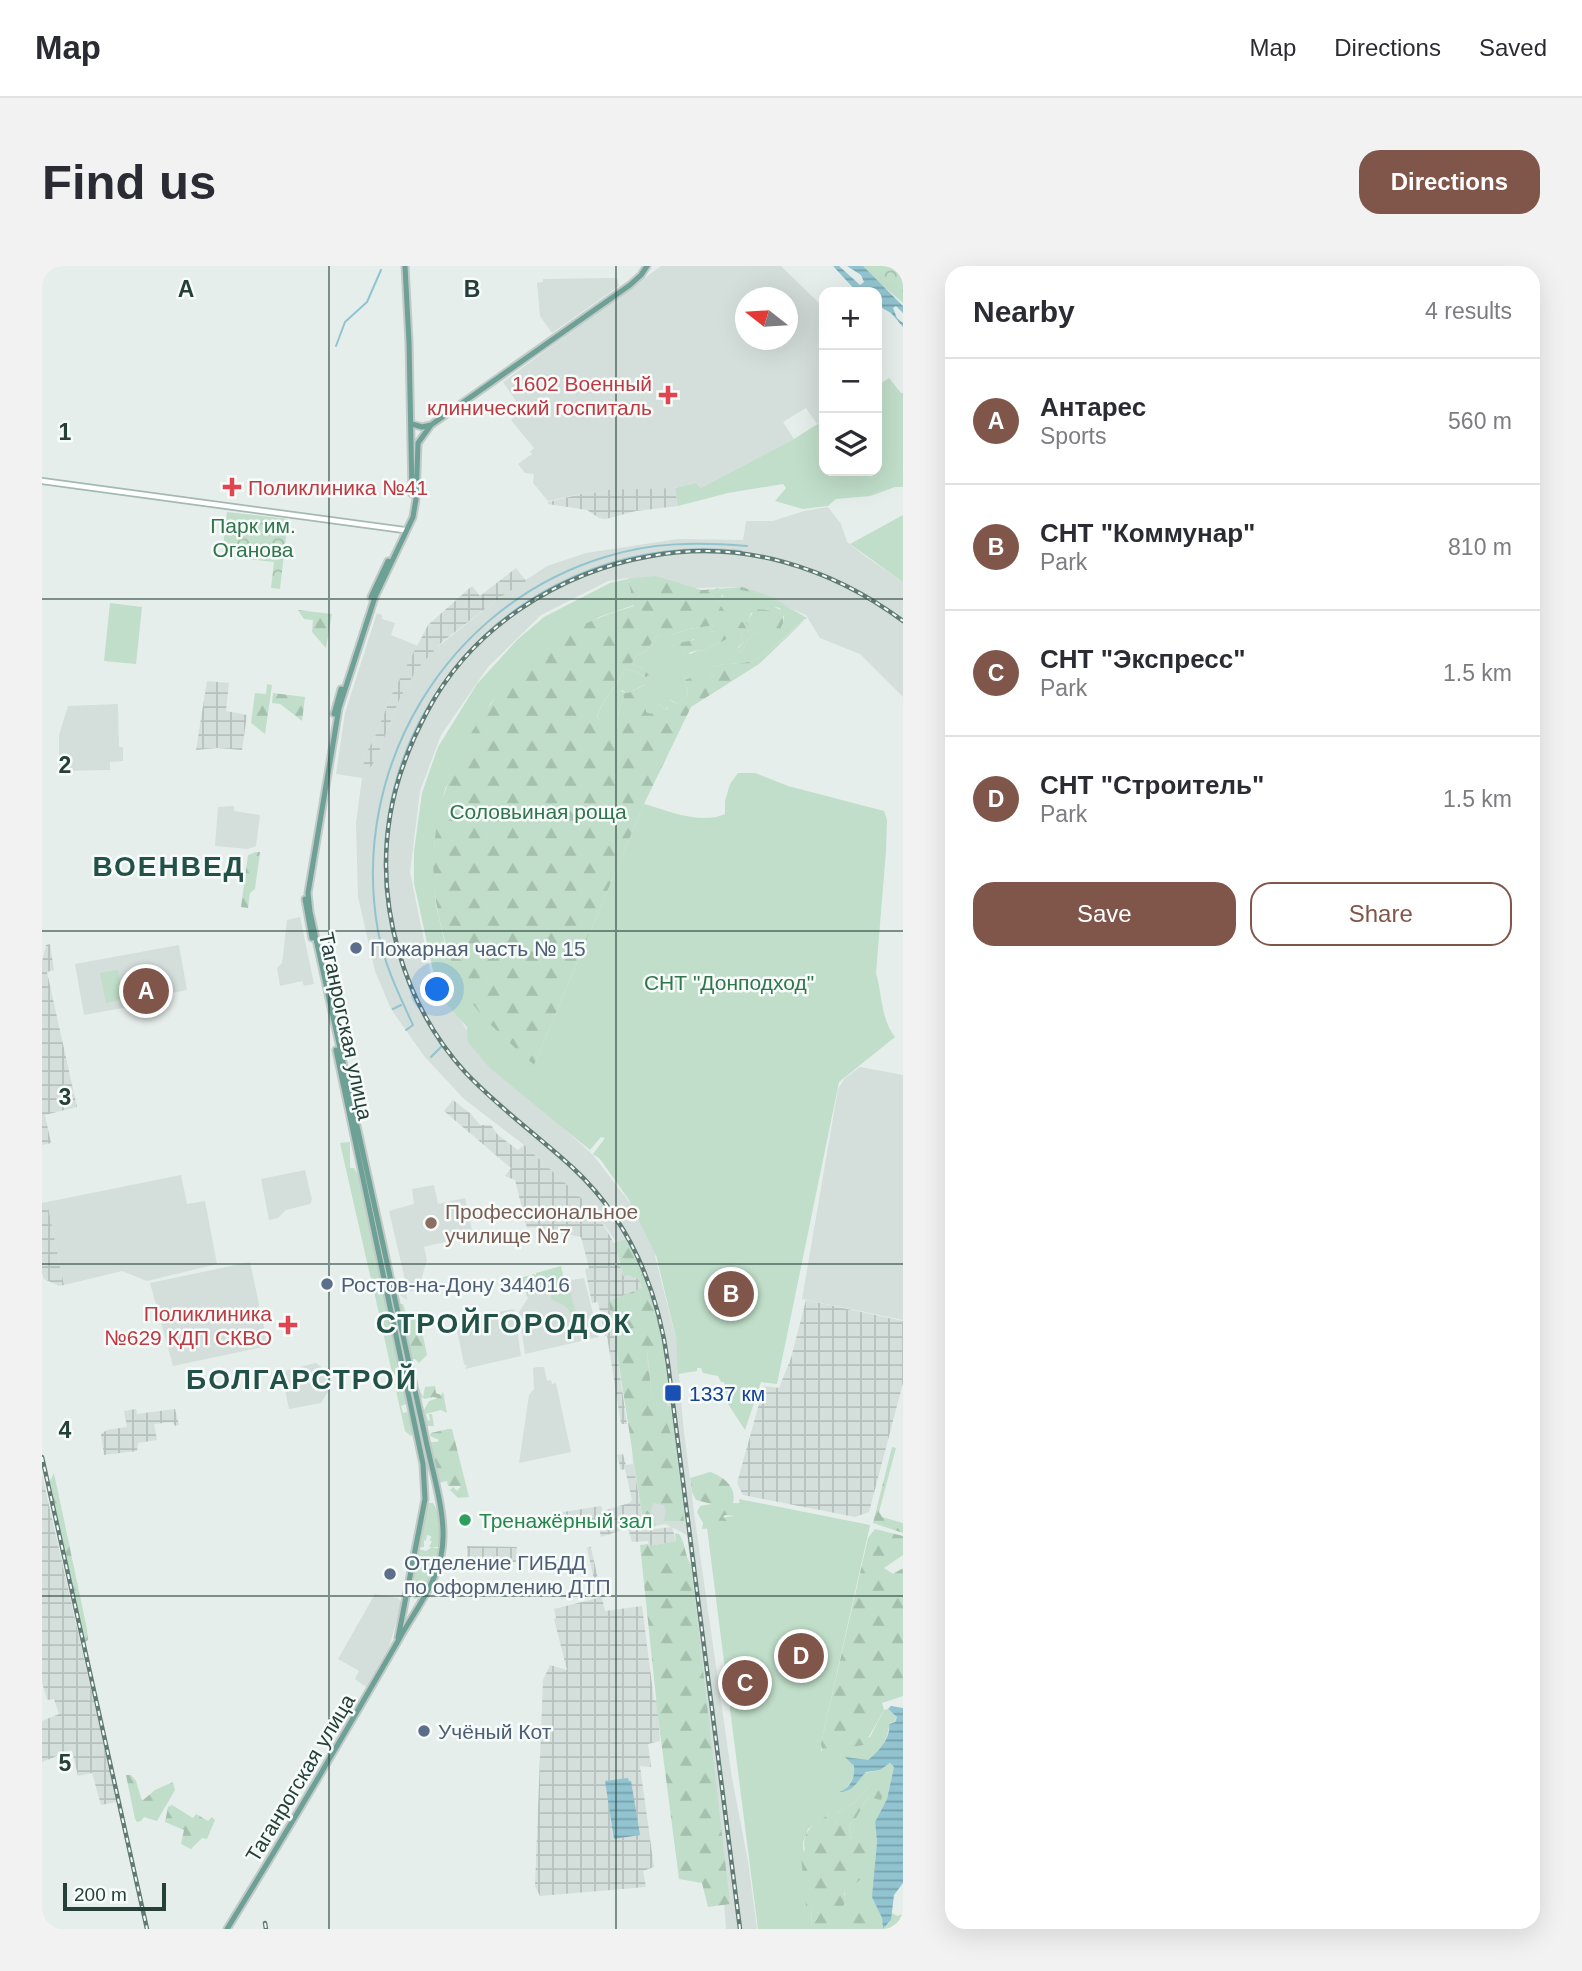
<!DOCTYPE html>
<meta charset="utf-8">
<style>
body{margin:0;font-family:Helvetica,sans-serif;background:#f2f2f3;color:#2b2b33}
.controls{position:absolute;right:21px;top:21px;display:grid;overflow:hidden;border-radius:14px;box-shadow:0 7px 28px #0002}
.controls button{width:63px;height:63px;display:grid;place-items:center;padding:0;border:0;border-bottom:2px solid #e1e1e2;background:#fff;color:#2b2b33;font:35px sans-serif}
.compass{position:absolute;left:693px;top:21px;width:63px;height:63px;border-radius:50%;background:#fff;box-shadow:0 7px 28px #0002;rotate:287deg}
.scale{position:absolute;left:21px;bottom:18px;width:103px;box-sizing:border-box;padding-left:7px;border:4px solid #254039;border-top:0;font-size:19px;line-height:24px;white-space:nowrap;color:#254039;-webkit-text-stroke:5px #f7fbf9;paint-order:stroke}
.you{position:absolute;left:396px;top:724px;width:24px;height:24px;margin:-18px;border:5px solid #fff;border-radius:50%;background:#1a73e8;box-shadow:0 0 0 10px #1a73e833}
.badge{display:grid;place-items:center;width:46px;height:46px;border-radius:50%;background:#81564a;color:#fff;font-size:23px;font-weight:700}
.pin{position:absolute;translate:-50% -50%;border:4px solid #fff;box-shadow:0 2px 7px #0006}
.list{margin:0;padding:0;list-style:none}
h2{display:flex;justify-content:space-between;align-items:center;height:91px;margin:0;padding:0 28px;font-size:30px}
h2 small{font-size:23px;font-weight:400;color:#7c7c81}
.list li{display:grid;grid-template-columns:46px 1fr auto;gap:21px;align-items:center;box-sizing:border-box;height:126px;padding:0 28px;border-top:2px solid #e1e1e2}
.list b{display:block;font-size:26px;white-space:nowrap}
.list p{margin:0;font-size:23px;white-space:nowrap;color:#7c7c81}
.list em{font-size:23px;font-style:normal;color:#7c7c81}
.actions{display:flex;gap:14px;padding:21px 28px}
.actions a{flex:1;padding:16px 0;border:2px solid #81564a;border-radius:21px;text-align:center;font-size:24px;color:#81564a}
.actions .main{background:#81564a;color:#fff}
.icon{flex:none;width:38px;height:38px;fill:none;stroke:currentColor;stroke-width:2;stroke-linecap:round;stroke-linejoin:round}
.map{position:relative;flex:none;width:861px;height:1663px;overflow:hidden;border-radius:21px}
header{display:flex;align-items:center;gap:42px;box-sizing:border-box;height:98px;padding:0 35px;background:#fff;border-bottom:2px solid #e1e1e2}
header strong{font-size:33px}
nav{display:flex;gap:38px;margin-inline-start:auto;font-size:24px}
.intro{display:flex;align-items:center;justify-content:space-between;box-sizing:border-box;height:168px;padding:0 42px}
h1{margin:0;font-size:49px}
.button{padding:18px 32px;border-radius:21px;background:#81564a;color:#fff;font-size:24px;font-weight:700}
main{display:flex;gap:42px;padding:0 42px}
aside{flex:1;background:#fff;border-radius:21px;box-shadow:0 7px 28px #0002}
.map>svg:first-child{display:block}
.built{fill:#d4deda;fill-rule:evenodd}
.industrial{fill:url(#industrial-grid)}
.green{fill:#c0dec9;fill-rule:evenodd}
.forest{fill:url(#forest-firs);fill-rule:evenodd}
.park{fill:url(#park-crowns)}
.water{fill:url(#water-rules)}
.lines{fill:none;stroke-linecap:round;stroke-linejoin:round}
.stream{stroke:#91c4d0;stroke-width:2}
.secondary-casing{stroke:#a5b9b3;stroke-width:8}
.primary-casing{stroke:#c2cac8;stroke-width:9}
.secondary{stroke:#fff;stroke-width:4.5}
.primary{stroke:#6da195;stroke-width:5}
.rail-casing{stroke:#607b74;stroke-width:4.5}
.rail{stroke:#f7fbf9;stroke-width:2;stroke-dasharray:5;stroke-linecap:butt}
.grid{fill:none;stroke:#254039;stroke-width:2;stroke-opacity:0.55}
.health-dot{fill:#e0444e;stroke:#f7fbf9;stroke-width:2.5}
.service-dot{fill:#5c6f8a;stroke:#f7fbf9;stroke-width:2.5}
.education-dot{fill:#8d6e63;stroke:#f7fbf9;stroke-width:2.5}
.transit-dot{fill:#1a4fb4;stroke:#f7fbf9;stroke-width:2.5}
.leisure-dot{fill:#2e9e5b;stroke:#f7fbf9;stroke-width:2.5}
.labels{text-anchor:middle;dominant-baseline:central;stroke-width:5;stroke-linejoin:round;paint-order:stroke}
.health-label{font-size:21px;fill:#be3a42;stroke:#f7fbf9;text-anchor:end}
.park-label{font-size:21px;fill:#31754d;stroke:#f7fbf9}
.service-label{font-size:21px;fill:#4e5e75;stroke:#f7fbf9;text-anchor:start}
.street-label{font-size:21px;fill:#254039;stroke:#f7fbf9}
.education-label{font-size:21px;fill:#785e54;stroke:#f7fbf9;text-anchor:start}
.transit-label{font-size:21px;fill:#164399;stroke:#f7fbf9;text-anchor:start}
.leisure-label{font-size:21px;fill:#27864d;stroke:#f7fbf9;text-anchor:start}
.district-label{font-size:28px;font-weight:bold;letter-spacing:2px;fill:#225147;stroke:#f7fbf9}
.grid-label{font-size:23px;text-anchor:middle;font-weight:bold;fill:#254039;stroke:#f7fbf9;stroke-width:5;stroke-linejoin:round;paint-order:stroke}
</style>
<header>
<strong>Map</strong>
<nav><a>Map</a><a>Directions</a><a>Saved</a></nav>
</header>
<div class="intro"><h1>Find us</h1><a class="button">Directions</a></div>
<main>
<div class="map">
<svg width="861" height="1663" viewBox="0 0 861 1663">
<defs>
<pattern id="industrial-grid" width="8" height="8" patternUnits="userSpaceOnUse" patternTransform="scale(1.75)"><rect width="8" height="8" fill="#d4deda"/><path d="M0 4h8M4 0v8" fill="none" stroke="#b6c0bc"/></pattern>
<pattern id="forest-firs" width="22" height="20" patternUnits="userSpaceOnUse" patternTransform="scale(1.75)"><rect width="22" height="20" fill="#c0dec9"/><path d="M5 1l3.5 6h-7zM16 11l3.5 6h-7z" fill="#a5c0ad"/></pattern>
<pattern id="park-crowns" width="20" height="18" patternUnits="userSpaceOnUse" patternTransform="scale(1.75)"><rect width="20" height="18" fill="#c0dec9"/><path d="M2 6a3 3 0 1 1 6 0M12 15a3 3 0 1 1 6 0" fill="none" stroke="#a5c0ad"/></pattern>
<pattern id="water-rules" width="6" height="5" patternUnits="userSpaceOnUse" patternTransform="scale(1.75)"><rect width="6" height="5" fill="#91c4d0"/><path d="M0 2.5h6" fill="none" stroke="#76a1aa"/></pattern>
</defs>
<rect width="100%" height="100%" fill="#e6eeeb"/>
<path class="built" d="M619,0H739L782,42V154L775,158L764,142L741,156L752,173L659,222L654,217L624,224H566L560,228L548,226L506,235L491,217L492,208L483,207L476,198L490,188L488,186L492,182L469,154L480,144L461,116ZM704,32H746V74H704Z
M573,12L576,14L577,20L510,67L498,50L495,17L501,16V13Z
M786,241L799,258L805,276L823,290L861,316V431L818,388L778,372L764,349L700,321L653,322L592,338L586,312L566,315L499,349L446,401L399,469L378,525L368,606L389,709L440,787L551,889L602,955L615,988L613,990L634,1073L641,1157L653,1254L690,1512L706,1595L715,1663H684L673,1513L645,1269L623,1258L603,1262L591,1198L577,980L556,950L537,930L482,879L422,833L382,790L349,743L333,705L316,631L314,557L320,512L294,508L303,447L335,347L340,349V353L353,357L349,369L376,380L350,428L332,473L320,494L333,495L358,432L375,403L388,387L457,332L505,300L544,287L636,273L701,274L704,255H731L762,245Z
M76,438L77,481H81V495L68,496V504L21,505L20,503H17V469L26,440Z
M192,540V545L218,549L214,580L206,583L173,580L176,541Z
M258,651L272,718L262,720L260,715L238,720L235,702L240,697L245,654Z
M137,679L145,724L124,728L125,734L42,749L33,698Z
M818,801L861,809V1054L760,1033L796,823L803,812Z
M263,904L270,934L268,938L244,944L236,952L227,954L219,913Z
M139,909L145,938L163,935L175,998L105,1015L80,1005L22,1019L5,936Z
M392,919L396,938L423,932L431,969L382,981L385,994L376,1024L364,1026L365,1034L358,1029L357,1023L358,1020L364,1018L347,945L372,938L370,923Z
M208,996L226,1080L131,1100L108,1017Z
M514,1005L530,1014L542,1012L557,1071L483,1088L477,1046L486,1032L484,1024L477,1016L478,1012Z
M472,1043L479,1090L423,1103L425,1100L422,1098L413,1054Z
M274,1097L288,1107L290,1119L279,1137L247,1143L240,1109L245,1104Z
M495,1101H502L505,1115L509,1114L510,1118L514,1117L529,1186L477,1197L487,1129L492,1123L491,1102Z
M333,1328L356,1332L360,1337L347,1381L324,1421L313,1413L317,1405L296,1393Z"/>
<path class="industrial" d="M633,222L636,240L594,245L564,253L557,252L545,244L506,238V236L548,226L560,228L566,224Z
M474,302L484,315L457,332L400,376L375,403L358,432L333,495L327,503L321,504L322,495L320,494L332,473L350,428L386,359L430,320L438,330Z
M165,415L187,417L184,445L205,449L200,484L175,482L154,484Z
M8,678L12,704L5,706L35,841L3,849L9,877L0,879V696L4,679Z
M411,834L429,848L438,859H449L455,868L476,884L482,879L537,930L556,950L572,977L581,1010L597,1013L600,1022L572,1067L585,1158H579L565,1070H563L556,1036L550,1037L543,1003L547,1002L539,971L490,961L485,962L473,914L463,910L469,902L402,845Z
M5,936L22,1019L17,1020L2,1013L0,1007V937Z
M764,1034L861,1055V1117L827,1246L813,1251L701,1229L695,1217L722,1120L737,1122L749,1092Z
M94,1143L95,1148L133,1143L137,1159L133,1160L131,1156L112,1158L115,1174L96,1177L95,1185L62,1189L59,1168L65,1164L85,1161L82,1145Z
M581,1188L584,1199L591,1198L603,1264L630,1261L634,1275L607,1280L606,1275L590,1276L586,1262L559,1271L555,1254L517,1260L515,1247L559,1240L561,1245L587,1237L590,1234L583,1203L579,1204L575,1189Z
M0,1209L75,1536L59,1539L50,1507L36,1510L30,1484L0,1496V1455L17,1448L12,1433L5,1434L0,1416Z
M425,1280L475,1281L474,1296L425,1294Z
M549,1281L563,1345L600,1340L612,1434L615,1435L618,1475L606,1478L609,1501L598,1500L612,1601L601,1605L604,1621L498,1630L493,1620L501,1414L508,1399L525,1404L512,1353L514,1352L512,1343L556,1332L545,1282Z"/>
<path class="green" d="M847,112L859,127H861V221H853L828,230L794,233L786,240L761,243L733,235L744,222L741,218L686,227L636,240L633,222L654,217L659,222L752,173L782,154V205H835V120Z
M861,249V316L808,278Z
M586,313L592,339L557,351L507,381L477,406L448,438L403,523L392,580V615L394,639L403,678L425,729L438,746L492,799L602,538C627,545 659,559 683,548V535L688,518L696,507H713L746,520L842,545L845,554L844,585L834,707C840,727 839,754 853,771L797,816L735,1118L719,1116L703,1164L686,1138L682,1116H679L676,1110L661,1107L659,1102H655V1105L636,1108L634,1072L614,989L587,934L558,893L551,888L563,872L559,871L548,884L448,802L426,776L425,761L402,735L392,709L372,617V585L380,527L396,481L435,418L475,374L502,351L568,317Z
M676,322L679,324L680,331L686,329L690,322C718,325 741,338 764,352C752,362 723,392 710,395C698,399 682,396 671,401V410L667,413L643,414L646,429L635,438L629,434L624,444L617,438L609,449L604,446L602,419L586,427L579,424L582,431L577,442L575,464L555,452C559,434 576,421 582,403L592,405L603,411L606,409L600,402L589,398L595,390L604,385L613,372L619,369H629L647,363L673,359L677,336L666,325ZM733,341L738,342L742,351L740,362L724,360L706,373L700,385L695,387L696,381L701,377L698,361L701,356L706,365L708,362L705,357L709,347L718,343L721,345ZM673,365L683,374L661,385L656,384L649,388L641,386L646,380L631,381L632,378C649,379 657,367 673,365Z
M68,337L100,341L94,398L62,395Z
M76,704L81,733L64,737L58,707Z
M308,876V902H312L317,911L341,1017L330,1018L298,877Z
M519,1000L521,1009L530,1014L526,1016L528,1024L510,1019L515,1024L528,1025L536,1056L531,1057V1049L523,1040L509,1033L510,1023L494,1016L485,1031L484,1024L477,1023V1016L481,1011L493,1008L494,1011V1007Z
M341,1019L364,1126V1138L359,1140L361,1147L365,1146L372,1165L369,1170L363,1165L331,1021Z
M620,1076L628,1134H625V1140L629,1141L630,1153L632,1154L645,1255H642C639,1226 637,1158 612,1142L605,1083H614V1077Z
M697,1233L828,1259L779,1478V1485L828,1471L842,1444L846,1443L855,1451L852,1456L847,1457C848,1468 837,1491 826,1495C819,1497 810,1491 804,1492L812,1500C813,1511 809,1518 800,1526L822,1507L838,1504L848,1497L852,1501L845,1533L833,1556L835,1576L831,1631L840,1652L841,1663L848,1656L850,1647L855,1650L861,1648L857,1663H822L826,1639L787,1661L786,1654L801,1639L810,1574L807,1559C819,1550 818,1540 828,1530L839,1533L827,1521L811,1538L794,1547L797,1554L793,1557L786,1549L766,1563L761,1576L765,1640H769L770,1663H716L664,1254L699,1249Z
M386,1237H391C399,1249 398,1266 398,1281H387L390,1275H388L389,1270L385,1269L384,1275L382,1274V1281L376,1282Z
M390,1281L397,1283L392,1305L376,1332L372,1333L368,1327L376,1283L384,1285Z"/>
<path class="forest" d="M613,310L660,324L700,321L730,331L765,352L717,398L649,441L602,538L492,799C470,778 443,757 426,731C411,707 403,677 397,651C372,543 432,427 524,368C545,355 569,347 592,340L586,313ZM676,322L684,335L690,323C717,325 742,337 764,353C752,362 723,392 710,395C698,399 682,396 671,401V410L667,413L663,407L643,414L646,429L635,438L624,432L626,442L624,444L617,438L609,448L604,446L603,419L586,427L577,425L582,431L577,442L575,463L555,452C558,435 576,421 582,403L592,405L604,411L607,409L600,402L589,398L595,390L604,385L613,372L619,369H629L647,363L673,359L682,357L686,352L677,336L666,325Z
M730,340L741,345V357L738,365L729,364L723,361L706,373L700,385L695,387L694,384L701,377L698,362H694L693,358L701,356L706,365L708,362L704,357L713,343L726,344Z
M256,344L290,348L284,382L270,366L271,354L262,353Z
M677,361L686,365L687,370L683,374L661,385L656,384L643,388L641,386L645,381L637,384L631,383L632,378L652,374V368L663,367L665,363L668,366L673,365Z
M225,418L230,419L223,468L209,457L213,427L224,428Z
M231,427L263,431L260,455L237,437L238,438L230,437Z
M214,586H218L213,623L208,627L206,642L199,641L206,589Z
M584,973C602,1004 614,1040 621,1076L614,1078V1083L605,1084V1092L612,1142C635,1151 640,1231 642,1255H622L624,1245L622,1239L611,1237L609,1246L614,1259L611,1262L602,1260L567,1035L600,1022L597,1013L586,1009L582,1010L572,977Z
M357,1038H361L364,1047L377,1051L385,1089L377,1097L373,1093H367L361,1071L357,1067Z
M393,1120L394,1127L399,1129L401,1126L405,1147L399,1144L384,1148L386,1155L388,1154L387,1148H390L392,1160H384V1164L379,1145L382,1144L387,1135L396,1132L391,1131L382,1133L380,1131L378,1133L380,1134V1140L377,1139L374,1129L377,1123L381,1131L383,1121Z
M406,1163H410L427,1231L416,1232L408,1224L411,1221L415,1225L419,1220H406L405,1215L396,1217L387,1176H395L397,1174L388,1170L389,1167Z
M850,1181L854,1182L837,1246L840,1251L861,1257V1267L831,1257Z
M668,1206C682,1211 695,1221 691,1237L710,1238L709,1244L703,1245L699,1255L695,1256L694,1250L683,1249L681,1251L685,1255V1261L681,1262L678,1260L660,1263L661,1257L655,1246L658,1240L670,1238L654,1234L650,1226L648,1212Z
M12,1207L45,1363L46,1374L43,1376L7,1217Z
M833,1263L861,1270V1289L842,1302L851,1308L861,1302V1430L840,1437L842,1444L822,1479L780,1485L779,1478L826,1272Z
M633,1267L637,1268C644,1278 642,1288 649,1299L688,1638L666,1641L660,1617L637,1613L616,1451L598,1279L606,1278L607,1280L634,1275Z
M84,1509H89L94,1515L100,1535L113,1524L131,1516L133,1524L115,1555L102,1551L99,1555L95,1556L93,1553Z
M827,1521L842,1524L839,1534L827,1531C818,1540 819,1550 807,1559L810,1574L820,1570L825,1576L819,1613L802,1627V1639L786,1655L787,1660L826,1638L834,1659L822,1663H770L769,1641L764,1640L759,1590L763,1584C759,1565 772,1558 786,1549L794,1557L796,1554L794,1547L811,1538Z
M130,1539L151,1552L154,1548L166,1555L170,1551L173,1554L165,1573L160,1572L149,1583L139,1578L142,1564L123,1556L126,1541Z"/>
<path class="park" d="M818,0H861V37Z
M185,246L246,253L238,323L229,322L232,296L180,290Z"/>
<path class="water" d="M791,0H797L818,19L822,16L819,9L805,0H821L861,40V47L854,40L851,42L855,52L861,57V61L849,47L835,39V26H815Z
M849,1440L861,1442V1617L852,1629L849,1654L841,1663L840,1652L830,1631L835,1576L833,1556L845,1533L852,1501L848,1497L838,1504L824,1506C815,1515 812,1526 797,1526C809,1522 813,1511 812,1500L803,1491L826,1494C837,1486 849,1471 847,1458L853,1456L855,1451L846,1443Z
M586,1512L587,1515H589L598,1569L572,1573L563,1515Z"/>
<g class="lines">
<path class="stream" d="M294,80L303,56L325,36L339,4
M351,743L359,739
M364,764L371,759C357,729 342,698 336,665C307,502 405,339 563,291C610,276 656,276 705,280
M389,791L400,780C245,550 425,258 699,285"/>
<g class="secondary-casing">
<path id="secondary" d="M0,215L362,264"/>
</g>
<g class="primary-casing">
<path id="primary" d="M363,0L367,76L370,228
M370,158L380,161L389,159
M329,331L346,295
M292,448L299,423
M263,633L270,672
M294,784L381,1198L383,1233L356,1372
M185,1663C244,1568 300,1472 356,1375C370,1349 393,1320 399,1290C407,1254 390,1206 383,1170L283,714L268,646L266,627L297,442L333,331L371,251L374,233L376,177L389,159L588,19L599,9L605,0"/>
</g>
<use href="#secondary" class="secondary"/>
<use href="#primary" class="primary"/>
<g class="rail-casing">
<path id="rail" d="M0,1191L105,1663
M223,1657L224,1663
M698,1663L626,1098C616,1023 587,954 531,902C495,869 456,841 423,806C362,739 333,640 348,550C354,513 368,478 385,446C429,362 517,306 609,290C699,273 788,301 861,355"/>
</g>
<use href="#rail" class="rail"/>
</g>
<path class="grid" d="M287,0V1663M574,0V1663M0,333H861M0,665H861M0,998H861M0,1330H861"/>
<g class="health-dot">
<path d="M622.5 118.5h7v7h7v7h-7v7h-7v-7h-7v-7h7z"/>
<path d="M186.5 210.5h7v7h7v7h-7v7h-7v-7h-7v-7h7z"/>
<path d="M242.5 1048.5h7v7h7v7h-7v7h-7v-7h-7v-7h7z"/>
</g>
<g class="service-dot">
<circle cx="314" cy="682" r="7"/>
<circle cx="285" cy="1018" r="7"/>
<circle cx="348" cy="1308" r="7"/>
<circle cx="382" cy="1465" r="7"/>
</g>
<circle class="education-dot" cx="389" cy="957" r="7"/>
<rect class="transit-dot" x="622" y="1118" width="18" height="18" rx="3.5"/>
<circle class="leisure-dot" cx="423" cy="1254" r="7"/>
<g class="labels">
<g class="health-label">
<text x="610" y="117">1602 Военный<tspan x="610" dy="24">клинический госпиталь</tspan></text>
<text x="206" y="221" text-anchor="start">Поликлиника №41</text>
<text x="230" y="1047">Поликлиника<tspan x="230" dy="24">№629 КДП СКВО</tspan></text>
</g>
<g class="park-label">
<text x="211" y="259">Парк им.<tspan x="211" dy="24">Оганова</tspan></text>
<text x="496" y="545">Соловьиная роща</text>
<text x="687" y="716">СНТ "Донподход"</text>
</g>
<g class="service-label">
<text x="328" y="682">Пожарная часть № 15</text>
<text x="299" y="1018">Ростов-на-Дону 344016</text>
<text x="362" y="1296">Отделение ГИБДД<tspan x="362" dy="24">по оформлению ДТП</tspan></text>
<text x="396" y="1465">Учёный Кот</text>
</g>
<g class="street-label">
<text transform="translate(304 760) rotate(78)">Таганрогская улица</text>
<text transform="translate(258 1512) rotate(-59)">Таганрогская улица</text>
</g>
<g class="education-label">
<text x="403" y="945">Профессиональное<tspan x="403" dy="24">училище №7</tspan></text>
</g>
<g class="transit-label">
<text x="647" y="1127">1337 км</text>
</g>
<g class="leisure-label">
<text x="437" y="1254">Тренажёрный зал</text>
</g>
<g class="district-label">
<text x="127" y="600">ВОЕНВЕД</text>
<text x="462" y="1057">СТРОЙГОРОДОК</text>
<text x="260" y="1113">БОЛГАРСТРОЙ</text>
</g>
</g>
<g class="grid-label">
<text x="144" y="31">A</text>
<text x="430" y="31">B</text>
<text x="23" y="174">1</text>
<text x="23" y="507">2</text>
<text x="23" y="839">3</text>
<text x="23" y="1172">4</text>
<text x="23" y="1505">5</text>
</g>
</svg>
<div class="controls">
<button>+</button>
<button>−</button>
<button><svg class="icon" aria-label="layers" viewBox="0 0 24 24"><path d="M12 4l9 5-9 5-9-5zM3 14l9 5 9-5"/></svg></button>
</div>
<svg class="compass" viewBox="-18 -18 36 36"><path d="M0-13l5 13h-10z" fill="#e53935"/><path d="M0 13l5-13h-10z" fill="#7c7c81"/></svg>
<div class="scale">200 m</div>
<div class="you"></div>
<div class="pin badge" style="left:104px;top:725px">A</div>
<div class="pin badge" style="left:689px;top:1028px">B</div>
<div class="pin badge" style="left:703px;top:1417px">C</div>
<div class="pin badge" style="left:759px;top:1390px">D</div>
</div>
<aside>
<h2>Nearby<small>4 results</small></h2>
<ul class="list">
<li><span class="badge">A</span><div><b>Антарес</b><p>Sports</p></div><em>560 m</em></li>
<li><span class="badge">B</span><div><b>СНТ &quot;Коммунар&quot;</b><p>Park</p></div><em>810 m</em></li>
<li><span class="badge">C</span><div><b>СНТ &quot;Экспресс&quot;</b><p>Park</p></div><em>1.5 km</em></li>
<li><span class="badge">D</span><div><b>СНТ &quot;Строитель&quot;</b><p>Park</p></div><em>1.5 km</em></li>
</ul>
<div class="actions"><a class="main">Save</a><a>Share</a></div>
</aside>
</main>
